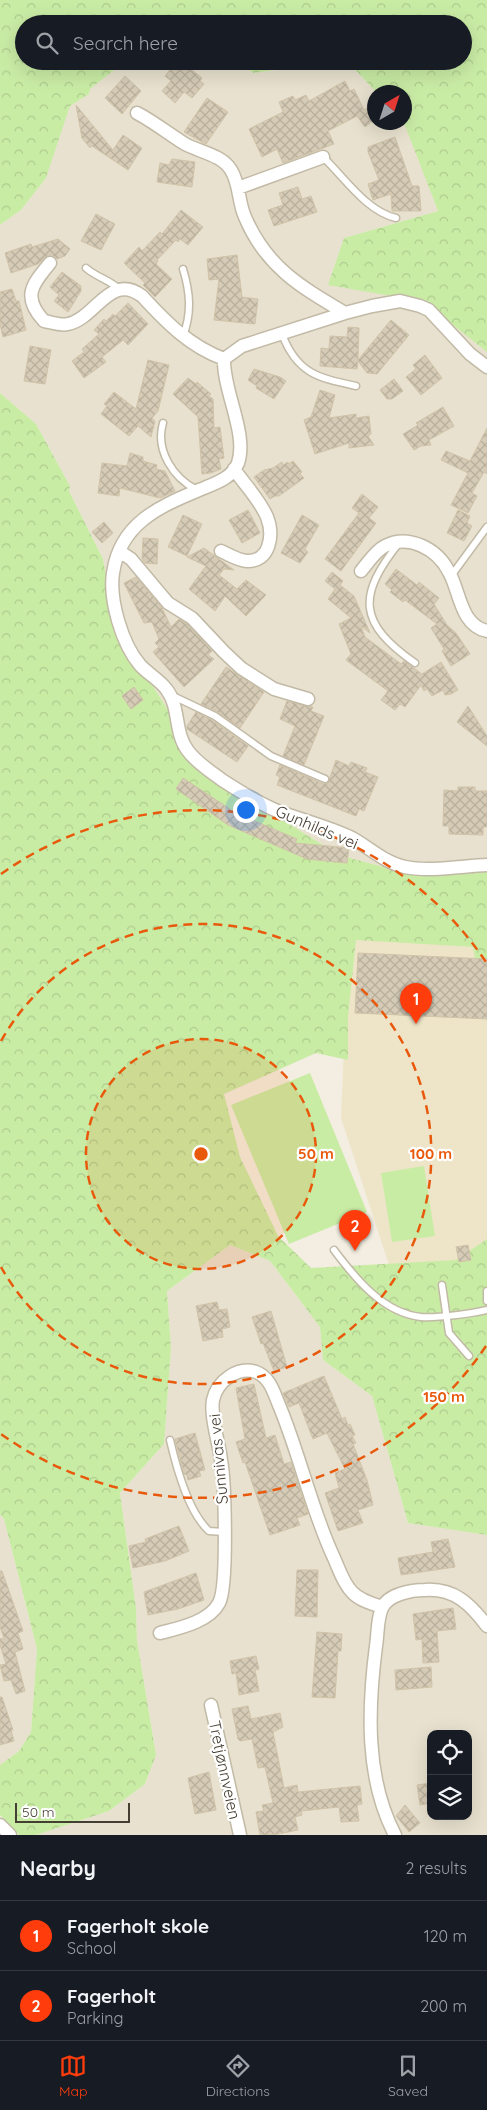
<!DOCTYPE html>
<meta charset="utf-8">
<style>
body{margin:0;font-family:Quicksand,sans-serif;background:#242831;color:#f1f3f6}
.controls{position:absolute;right:15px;bottom:15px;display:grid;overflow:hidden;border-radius:10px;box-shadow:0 5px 20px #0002}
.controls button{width:45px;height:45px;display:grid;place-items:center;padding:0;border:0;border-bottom:1px solid #363941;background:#171b24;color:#f1f3f6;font:25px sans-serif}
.compass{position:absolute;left:367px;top:85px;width:45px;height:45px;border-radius:50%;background:#171b24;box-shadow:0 5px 20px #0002;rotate:39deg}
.scale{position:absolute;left:15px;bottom:12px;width:115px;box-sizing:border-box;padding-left:5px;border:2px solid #453e32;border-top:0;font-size:14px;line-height:18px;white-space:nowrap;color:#453e32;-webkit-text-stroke:4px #fff;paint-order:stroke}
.you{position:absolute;left:245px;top:809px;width:18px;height:18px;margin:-12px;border:4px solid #fff;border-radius:50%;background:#1a73e8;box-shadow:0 0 0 8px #1a73e833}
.badge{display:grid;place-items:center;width:32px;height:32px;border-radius:50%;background:#ff3c0c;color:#fff;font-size:16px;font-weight:700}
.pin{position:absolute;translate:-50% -41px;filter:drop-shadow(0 1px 2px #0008)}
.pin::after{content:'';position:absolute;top:26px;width:18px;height:15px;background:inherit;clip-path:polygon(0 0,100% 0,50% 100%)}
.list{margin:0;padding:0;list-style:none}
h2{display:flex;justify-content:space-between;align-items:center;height:65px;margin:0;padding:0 20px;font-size:21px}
h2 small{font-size:16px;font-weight:400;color:#9ea1a6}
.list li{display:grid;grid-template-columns:32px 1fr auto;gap:15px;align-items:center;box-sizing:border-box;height:70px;padding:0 20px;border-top:1px solid #363941}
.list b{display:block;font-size:19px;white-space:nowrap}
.list p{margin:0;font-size:16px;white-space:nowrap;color:#9ea1a6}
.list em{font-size:16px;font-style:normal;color:#9ea1a6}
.icon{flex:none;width:28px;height:28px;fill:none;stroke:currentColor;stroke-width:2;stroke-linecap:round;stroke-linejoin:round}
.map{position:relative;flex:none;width:487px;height:1835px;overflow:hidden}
.search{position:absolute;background:#171b24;box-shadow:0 5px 20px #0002;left:15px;right:15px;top:15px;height:55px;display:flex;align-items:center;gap:12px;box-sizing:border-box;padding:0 18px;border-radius:28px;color:#9ea1a6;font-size:19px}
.sheet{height:205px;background:#171b24}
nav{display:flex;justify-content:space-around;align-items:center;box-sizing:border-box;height:70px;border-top:1px solid #363941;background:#171b24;font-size:14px;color:#9ea1a6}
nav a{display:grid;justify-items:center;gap:2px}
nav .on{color:#ff3c0c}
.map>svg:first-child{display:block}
.residential{fill:#e8e1cf;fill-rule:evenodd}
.education{fill:#eee5c9}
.forest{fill:url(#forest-crowns)}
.pitch{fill:#c9eca5}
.building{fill:url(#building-cross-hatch);stroke:#d1c3a8}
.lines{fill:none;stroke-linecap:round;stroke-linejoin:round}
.lane-casing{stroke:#c2baa6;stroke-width:9}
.street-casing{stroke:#c2baa6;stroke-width:15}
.lane{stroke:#fff;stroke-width:6}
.street{stroke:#fff;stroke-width:12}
.ring{fill:none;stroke:#e8590c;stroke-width:2.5;stroke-dasharray:9 6}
.labels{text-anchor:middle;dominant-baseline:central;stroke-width:4.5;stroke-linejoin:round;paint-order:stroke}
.street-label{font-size:16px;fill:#453e32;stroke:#fff}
.centre{fill:#e8590c;stroke:#fff;stroke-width:2.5}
.ring-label{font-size:15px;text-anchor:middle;font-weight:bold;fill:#e8590c;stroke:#fff;stroke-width:4.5;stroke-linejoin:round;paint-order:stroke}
</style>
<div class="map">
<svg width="487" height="1835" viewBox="0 0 487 1835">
<defs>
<pattern id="forest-crowns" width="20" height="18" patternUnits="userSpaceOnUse" patternTransform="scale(1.25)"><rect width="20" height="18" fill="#c9eca5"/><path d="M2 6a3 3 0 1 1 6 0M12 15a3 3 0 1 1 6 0" fill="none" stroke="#aecb8e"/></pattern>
<pattern id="building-cross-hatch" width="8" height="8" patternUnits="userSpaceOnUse" patternTransform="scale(1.25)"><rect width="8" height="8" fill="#d5cbb6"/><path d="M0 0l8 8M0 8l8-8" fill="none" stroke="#b8af9d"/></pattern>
</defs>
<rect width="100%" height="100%" fill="#f3eee1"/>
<path class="residential" d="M126,61H233L255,73L347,61L376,92H374V122L404,123L406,125L438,211L344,238L414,300L439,314L487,352V868L391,869L339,855L257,804L202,764L115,626L103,559L69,491L70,486L36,424L0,393V225L21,210L46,178L70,106L88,94L90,89Z
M230,1245L270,1261L320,1327L323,1360L372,1396L408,1523L487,1535V1835H36L109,1811L145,1784L156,1755L137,1640L136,1608L120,1493L164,1444L171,1348L167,1291ZM431,1734H468V1816H431Z
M0,1515L4,1519L37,1649L31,1732L19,1751L0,1765Z"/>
<path class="education" d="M487,923V1263L392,1274L341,1118L349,929Z"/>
<path class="forest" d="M0,0H487V352L439,314L414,300L328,285L344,238L438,211L404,123V92H376L347,61H463V24H24V61H126L90,89L89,94L70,106L46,178L21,210L0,225Z
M233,61H337L254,73Z
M0,393L36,424L70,486L69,491L103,559L115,626L202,764L257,804L339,855L391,869L487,868V987L480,988L473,947L356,940L348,1017V1060L316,1053L224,1094L240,1157L278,1236L311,1268L456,1260L487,1239V1535L408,1523L372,1396L323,1360L320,1327L270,1261L230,1245L167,1291L171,1348L164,1444L120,1493L136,1608L137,1640L156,1755L145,1784L109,1811L36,1835H19L0,1815V1765L19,1751L31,1732L37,1649L4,1519L0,1515Z"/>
<path class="pitch" d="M310,1073L367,1212L289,1244L231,1105Z
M424,1166L435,1236L392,1242L381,1173Z"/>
<path class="building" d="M177,61H181L202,78L200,81L204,84L192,98L184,92L175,103L162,91L171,81L165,76Z
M125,76L141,91L122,114L105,98Z
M345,81L350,91L354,89L364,110L370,106L374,112V120L365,127L357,116L328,131L334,144L283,163L277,149L262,157L249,129L283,112L279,102L293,96L295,100L306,95L309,101Z
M207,98L228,112L206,144L184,132Z
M76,105L113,150L123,135L142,148L128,170L92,146L90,148L82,138Z
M395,137L412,186H419L421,211H392L391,194L373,200L368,184L379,180L368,152V147Z
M172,159L195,162L192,187L157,182L160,163L169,165Z
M298,187L302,199L311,196L317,212L274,226L268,210L283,205L279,193Z
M181,210L203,227L188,245L180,239L178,242L176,240L157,260L158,261L156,264L172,279L155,297L143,285L145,283L124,263L139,247L142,251L160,232L162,234Z
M96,214L115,224L101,250L81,241Z
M58,239L70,249L65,256L57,259L52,255H48L38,264L11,273L5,253L31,244L32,247Z
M237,255L242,297L258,299L255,324L214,320L219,279L209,280L207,259Z
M62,272L81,286V291L68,312L54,301L59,295L50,287Z
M12,289L16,301H19L26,330L3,337L0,324V292Z
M128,303L148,324L128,345L123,340L102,357L106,362L84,378L72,361L84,352L82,349L99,334L94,330L104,319L106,321L113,314L115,316Z
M391,320L409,335L377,374L367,373L358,361L357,369L320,366L321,348L329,349L330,336L347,337L348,327L359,328L358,360Z
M30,346L51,350L45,384L24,381Z
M425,355L442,378L421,395L406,377L416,369L413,365Z
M148,360L169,365L158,411L152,418L155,421L151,437L138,426L129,436L101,414L107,406L104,404L114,392L136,409Z
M254,369L280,377L286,381L274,399L256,388L257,386L248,380Z
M188,378L196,384L197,382L211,394L209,396L213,399L214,428L220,427L224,458L219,459L221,469L211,473L202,474L198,417L173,394Z
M394,379L403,391L392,399H387L380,390Z
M320,390L335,395L329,418L356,414V418L369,416L371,434L368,436L374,445L349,448V443L315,454L304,420L311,417Z
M443,407L454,426L429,440L431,445L421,446L414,450L403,434L418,425L416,423Z
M487,428V474L484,472L472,493L477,496L468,513L451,505L468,473L441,460L446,451L470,461Z
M130,453L143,457V461L157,465L156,469L165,471L175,491L160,498L120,488L119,496L98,493L102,463L127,466Z
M293,461L302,472L300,474L304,478L279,496H275L270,499L254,477L264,470L273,468L282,462L283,465L288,462L289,464Z
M362,494L378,507L369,518L376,523L341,571L325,559L359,513L352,508Z
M248,510L260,533L242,543L229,520Z
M458,510L470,516L467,523L472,526L464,541L447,533Z
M183,515L202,524L187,556L168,547Z
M302,515L319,525L305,549L308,552L300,563L281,553Z
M104,522L113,533L102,543L92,532Z
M143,538L158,539L157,564L145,563L142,559Z
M204,548L234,570L224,569L219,575L237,589L246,580L266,595L246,616L225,596L215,611L189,589L206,566L187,557Z
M396,569L417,585L419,582L439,598L434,604L447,625L456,633L470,654L451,666L442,651L444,649L431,628L437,624L405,600L403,602L390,592L392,590L385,584Z
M332,572L343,581L340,585L354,596L370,633L361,626L365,637L401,664L404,661L422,674L441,662L458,690L451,694L445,695L443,690L432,696L427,689L424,691L421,685L405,707L400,704L395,710L381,700L388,691L346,660L351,654L339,624L351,618L328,599L335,589L325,581Z
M136,577L162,608L171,627L179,619L187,624L212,651L208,655L214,659L184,687L153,652L159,647L155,643L159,639L152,622L144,623L124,583Z
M226,667L264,692L240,728L218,712L201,704Z
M134,687L143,700L131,709L122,696Z
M287,701L313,707L311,711L324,716L304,765L283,756L295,726L280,719Z
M468,706L487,736V746L457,722Z
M196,712L212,720L248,746L237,762L187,729V726Z
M336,760L349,766L351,762L367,768L365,772L378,777L364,811L359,809L356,816L277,785L280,777L276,775L280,765L323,784L328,783Z
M183,778L236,813L297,839L295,843L349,848L347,863L307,859L228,825L176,789Z
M458,787H475V791H487V827H483V835L449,834V826H443L444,790L458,791Z
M358,953L487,959V1019L355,1013Z
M468,1245L471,1260L459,1262L456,1247Z
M217,1302L219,1310L227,1309L230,1327L222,1329L223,1337L203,1341L196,1306Z
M271,1311L287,1367L274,1371L263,1343L261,1344L252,1317Z
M324,1376L342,1419L345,1417L348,1425L350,1424L355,1435L352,1436L356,1443L353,1444L367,1480L373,1505L358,1510L363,1523L338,1531L325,1493L339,1488L335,1473L345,1469L327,1433L313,1439L299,1403L289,1407L283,1393Z
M254,1384L266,1438L275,1435L284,1464L291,1462L308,1514L297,1518L300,1525L270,1535L245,1462L243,1463L236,1442L245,1439L236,1388Z
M195,1433L205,1470L199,1471L201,1476L188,1480L187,1475L184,1474L175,1439Z
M179,1526L189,1551L165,1561L133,1568L129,1546L146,1542L145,1539Z
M448,1539L455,1567L401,1575L398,1558L433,1552L431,1542Z
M297,1570H318L317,1617L295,1616Z
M0,1571H2L23,1631L18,1633L23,1649L15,1652L25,1691L16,1694L11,1680L4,1681L0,1665L6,1664L0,1645V1639L4,1638L0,1627Z
M196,1573L204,1600L178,1609L148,1615L144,1592Z
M453,1608L456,1629L437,1631L439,1662L423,1663L422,1639L416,1640L413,1614Z
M317,1632L342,1634L341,1651H338L335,1698L312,1697Z
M256,1656L259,1669L255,1670L259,1691L239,1695L236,1673L232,1674L230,1661Z
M431,1667L432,1687L396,1690L395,1670Z
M0,1697H2L13,1730H11L14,1741L0,1745Z
M248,1706L251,1719L280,1713L283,1727L273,1732L284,1788L297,1785L298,1792L360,1786L362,1804L357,1805L359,1821L341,1822L339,1807L301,1811L302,1815L295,1817L298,1830L273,1835H260L256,1812L264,1811L262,1805L273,1803L265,1767L258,1768L252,1739L240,1741L238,1739L232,1709Z
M209,1772L216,1810L195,1814L188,1778Z
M431,1783V1803L420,1805L417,1785Z
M405,1805L420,1823L409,1832L396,1816Z"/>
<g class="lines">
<g class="lane-casing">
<path id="lane" d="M323,157C344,177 366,211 396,218
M86,268C96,277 110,280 119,289
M183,269C190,292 192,313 183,336
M282,334C297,374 319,378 356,386
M163,423C155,450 173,478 197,490
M399,543C357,596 358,623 415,663
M451,576L487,527
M173,696L215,716L271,756L325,779
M334,1250C355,1278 383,1313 421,1317C438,1318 470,1314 487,1310
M442,1285L449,1333L469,1356
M487,1291V1301
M170,1440C176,1466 189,1513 209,1531L224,1532"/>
</g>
<g class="street-casing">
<path id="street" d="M137,113C154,122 169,134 185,144C200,152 222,155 231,170C240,184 238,202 245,217C266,267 301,287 345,313
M238,188L323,157
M50,263C33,284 21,296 44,321C51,322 60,326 68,324C96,318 110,272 142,296C166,322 189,346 224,359
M487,367L470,354L429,310L420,306L400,301L372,306L345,313L242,346L224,359C223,391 248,434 238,463C232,479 213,484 199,490C158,507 120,524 113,573C109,600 122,644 140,665C148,674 160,680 167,690C180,707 174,733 188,751C197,763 210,771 222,780C239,791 256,802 275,810C300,820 328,826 352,838C370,848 385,863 405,867C429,872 463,866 487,865
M119,551L131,559L168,603L192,618L224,652L241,668L274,689L308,699
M221,551C230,555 237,560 247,561C270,562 274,535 267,517C260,500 245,485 234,469
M361,571C368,563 375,551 385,546C408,534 437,548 449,572C460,591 460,625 487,631
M160,1633C179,1628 209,1622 219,1603C228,1587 225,1482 221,1460C219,1443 210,1416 213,1400C217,1381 238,1366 256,1372C270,1377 274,1393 279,1405C300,1455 311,1509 334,1558C339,1569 343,1583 352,1592C359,1600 372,1604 382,1607
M211,1705L240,1835
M0,1825L10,1835
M395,1835C365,1778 368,1708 376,1646C378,1634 377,1619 382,1608C388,1594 412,1590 425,1590C455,1588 471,1605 487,1626"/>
</g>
<use href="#lane" class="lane"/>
<use href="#street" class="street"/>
</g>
<circle cx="201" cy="1154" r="115" fill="#e8590c" fill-opacity=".12"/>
<g class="ring">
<circle cx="201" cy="1154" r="115"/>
<path d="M1 1041A230 230 0 1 1 1 1267"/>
<path d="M486 1346A344 344 0 0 1 1 1434M1 874A344 344 0 0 1 486 962"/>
</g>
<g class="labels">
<g class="street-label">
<text transform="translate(317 827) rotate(23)">Gunhilds vei</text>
<text transform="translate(218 1459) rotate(-95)">Sunnivas vei</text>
<text transform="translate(225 1770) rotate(78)">Tretjønnveien</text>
</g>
</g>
<circle cx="201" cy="1154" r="8" class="centre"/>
<g class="ring-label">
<text x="316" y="1159">50 m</text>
<text x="431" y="1159">100 m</text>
<text x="444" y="1402">150 m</text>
</g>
</svg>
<div class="controls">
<button><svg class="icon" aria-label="locate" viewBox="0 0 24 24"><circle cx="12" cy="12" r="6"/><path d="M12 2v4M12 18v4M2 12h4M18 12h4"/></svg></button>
<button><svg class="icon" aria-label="layers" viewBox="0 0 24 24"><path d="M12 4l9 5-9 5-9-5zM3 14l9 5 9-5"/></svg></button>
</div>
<svg class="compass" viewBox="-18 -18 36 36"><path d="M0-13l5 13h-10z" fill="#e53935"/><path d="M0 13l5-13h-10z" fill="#9ea1a6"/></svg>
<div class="scale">50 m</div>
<div class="you"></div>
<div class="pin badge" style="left:416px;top:1024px">1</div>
<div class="pin badge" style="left:355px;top:1251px">2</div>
<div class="search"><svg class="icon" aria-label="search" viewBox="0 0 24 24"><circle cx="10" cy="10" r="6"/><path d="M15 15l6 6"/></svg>Search here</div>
</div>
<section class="sheet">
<h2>Nearby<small>2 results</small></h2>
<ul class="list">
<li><span class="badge">1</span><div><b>Fagerholt skole</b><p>School</p></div><em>120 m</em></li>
<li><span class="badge">2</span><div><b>Fagerholt</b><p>Parking</p></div><em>200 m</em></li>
</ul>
</section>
<nav>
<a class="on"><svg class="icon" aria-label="map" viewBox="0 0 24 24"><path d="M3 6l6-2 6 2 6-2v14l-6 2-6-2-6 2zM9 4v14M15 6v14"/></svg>Map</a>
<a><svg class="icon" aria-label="directions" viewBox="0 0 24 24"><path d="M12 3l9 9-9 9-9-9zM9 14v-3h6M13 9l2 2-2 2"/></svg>Directions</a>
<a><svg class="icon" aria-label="saved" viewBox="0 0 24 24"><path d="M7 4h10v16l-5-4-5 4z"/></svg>Saved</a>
</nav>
